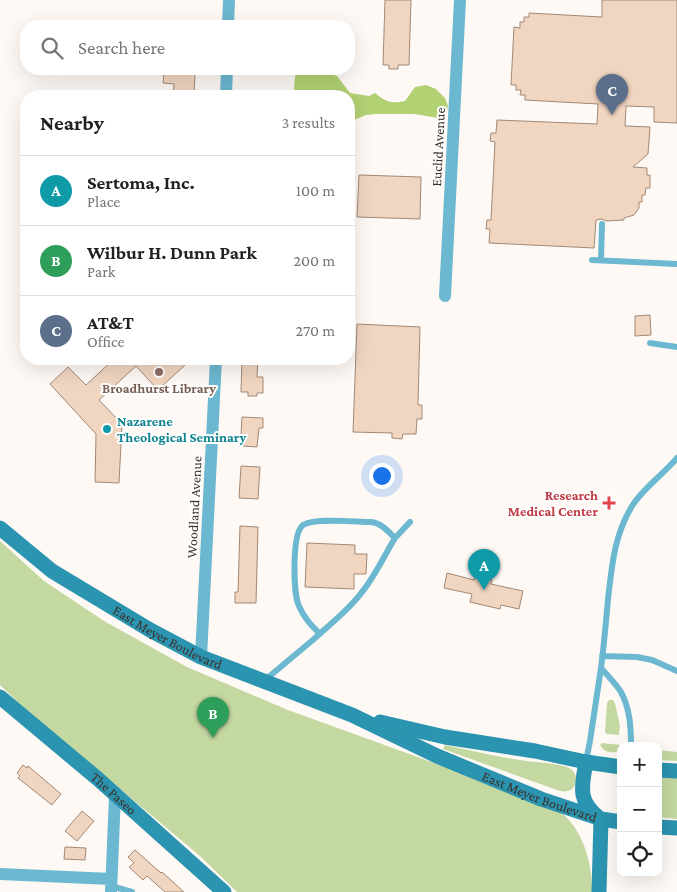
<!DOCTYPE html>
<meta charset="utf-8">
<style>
body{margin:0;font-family:"Crimson Pro",serif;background:#f6f6f6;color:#202124}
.controls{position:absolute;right:15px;bottom:15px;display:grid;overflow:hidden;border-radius:10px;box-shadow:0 5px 20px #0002}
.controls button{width:45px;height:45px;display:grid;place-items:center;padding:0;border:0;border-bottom:1px solid #e0e0e0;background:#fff;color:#202124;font:25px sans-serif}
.you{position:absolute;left:381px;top:475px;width:18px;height:18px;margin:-12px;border:4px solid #fff;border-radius:50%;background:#1a73e8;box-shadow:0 0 0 8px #1a73e833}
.badge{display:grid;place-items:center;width:32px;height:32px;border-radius:50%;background:#1e8e47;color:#fff;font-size:16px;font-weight:700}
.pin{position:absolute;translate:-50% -41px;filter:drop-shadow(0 1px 2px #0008)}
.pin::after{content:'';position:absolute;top:26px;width:18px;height:15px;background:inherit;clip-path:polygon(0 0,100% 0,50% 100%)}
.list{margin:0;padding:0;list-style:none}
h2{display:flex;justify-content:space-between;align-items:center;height:65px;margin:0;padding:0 20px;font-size:21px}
h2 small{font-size:16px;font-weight:400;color:#757577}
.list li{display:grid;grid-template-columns:32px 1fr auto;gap:15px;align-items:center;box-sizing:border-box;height:70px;padding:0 20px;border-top:1px solid #e0e0e0}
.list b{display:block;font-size:19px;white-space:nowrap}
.list p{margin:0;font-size:16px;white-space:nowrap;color:#757577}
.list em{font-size:16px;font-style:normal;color:#757577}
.icon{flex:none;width:28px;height:28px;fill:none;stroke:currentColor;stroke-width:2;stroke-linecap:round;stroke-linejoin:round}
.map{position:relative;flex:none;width:677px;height:892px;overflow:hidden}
.search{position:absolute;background:#fff;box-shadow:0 5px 20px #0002;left:20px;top:20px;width:335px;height:55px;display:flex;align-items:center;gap:12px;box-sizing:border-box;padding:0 18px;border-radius:20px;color:#757577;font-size:19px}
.panel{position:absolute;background:#fff;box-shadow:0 5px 20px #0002;left:20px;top:90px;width:335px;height:275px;border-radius:20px}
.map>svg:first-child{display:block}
.green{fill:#c4d8a1}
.forest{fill:#b2d173}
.building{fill:#f0d5c0;stroke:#a28976}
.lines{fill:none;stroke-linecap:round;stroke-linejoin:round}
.lane{stroke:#6cb8d0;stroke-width:6}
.street{stroke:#6cb8d0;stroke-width:12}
.secondary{stroke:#2b94b0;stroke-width:15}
.education-dot{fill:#8d6e63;stroke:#fff;stroke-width:2}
.culture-dot{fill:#0f9aa8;stroke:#fff;stroke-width:2}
.health-dot{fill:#e0444e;stroke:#fff;stroke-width:2}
.labels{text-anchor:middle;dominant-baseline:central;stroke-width:4;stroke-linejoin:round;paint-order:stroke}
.street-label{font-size:14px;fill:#3b3028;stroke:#fff}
.education-label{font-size:14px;font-weight:bold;fill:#785e54;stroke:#fff}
.culture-label{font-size:14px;font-weight:bold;fill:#0d838f;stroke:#fff;text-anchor:start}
.health-label{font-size:14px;font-weight:bold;fill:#be3a42;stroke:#fff;text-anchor:end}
</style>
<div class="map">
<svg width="677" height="892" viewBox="0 0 677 892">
<rect width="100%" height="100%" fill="#fef9f5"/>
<path class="green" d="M0,541L44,581L104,621L187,667L288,710L550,805C555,809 561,812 566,817C584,834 593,867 592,892H237L200,856L28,712L0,685Z
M609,700H613L615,703L620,726L619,735L607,734L605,732L607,703Z
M602,743L621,745V750C613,754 604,753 600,745Z
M445,745C472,751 499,757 526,761C536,762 564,764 571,769C579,775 577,789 568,791C564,792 560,791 557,790L443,749Z
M658,750L677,752V761L658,760Z
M658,777L677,778V819L658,817Z"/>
<path class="forest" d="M296,69H323L325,72L337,76L350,93L369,96L375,93C386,102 391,104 405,101L415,87L426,85L436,89L445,98L448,106L446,114L438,118L414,114H376L366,115L349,122V96H294V87Z"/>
<path class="building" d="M385,0H411L409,65H398V69H389V65H383Z
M602,0H677V123L654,122V107L626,106L625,126L650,127L648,154L633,167L647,168V175H650V188H646L645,195H642V202H639V208L634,215L624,218V220L606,221L602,219L596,220L594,248L489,243L490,229H486L487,220H491L495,142L490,141L491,133H496L497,120L597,124L598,104L525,100V95H520L521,90H516V85H511L514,27L520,28V22H524V17H529V13L602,17Z
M164,72L195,73L194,96H173L174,84L163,83Z
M359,175L421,177L420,219L357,217Z
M650,315L651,335L635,336V316Z
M357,324L420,327L418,405H422V419H417L416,434H403L402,439L392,438V433L353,432Z
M114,359H182L186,364L158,390L136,366L99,400L122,424L119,483L95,482L96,434L50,384L68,367L86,385Z
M242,359H258L257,377H263V393H257V396H248V392H241Z
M242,417L263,418V428H259L257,447L243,446V435H241Z
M241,466L260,467L258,499L239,498Z
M240,526L258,527L256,603H235V592H238Z
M307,543L355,545V554H367L366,574H354V589L305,587Z
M447,573L474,580L475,576L492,580L491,584L523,591L519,609L501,605L500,609L470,602L472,594L444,588Z
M23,765L27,768L28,766L61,794L52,805L18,778L20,776L17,773Z
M82,811L94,821L77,841L65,831Z
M65,847L86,848L85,860L64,859Z
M135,850L161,873L162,872L184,892H165L147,876L143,880L129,867L134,863L128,857Z"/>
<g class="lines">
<path class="lane" d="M592,260L677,264
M601,260L602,224
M650,343L677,347
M395,538L410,522
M602,656L637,657L652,660L677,671
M601,668C604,645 606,622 608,599C612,565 614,536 632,506C644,487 663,475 677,458
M265,680L314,639C330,624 349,610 362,592C375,576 384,556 395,538C388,531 381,523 371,522C356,522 311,517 302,526C292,536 293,594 299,606C304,618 311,625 320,634
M586,761L590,741L601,668C608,676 616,684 621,692C630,709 631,727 631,746
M111,886L132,892"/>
<path class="street" d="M228,26L229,0
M226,96L227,69
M445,296L460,0
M201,657L216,359
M0,874L111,879
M111,892L115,795"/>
<g class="secondary">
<path id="s1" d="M0,528L52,571L150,630L201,657L352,715L437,756L541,799L601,819L621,822"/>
<path id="s2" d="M0,697L98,779L224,892"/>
<path d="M380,722L445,737L535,751L586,762L621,767"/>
<path d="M586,762C582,786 577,800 598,817"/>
<path d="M658,770L677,771"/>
<path d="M658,827L677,828"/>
<path d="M599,892L601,819"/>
</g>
</g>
<circle class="education-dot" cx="159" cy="372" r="5"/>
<circle class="culture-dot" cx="107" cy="429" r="5"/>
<path class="health-dot" d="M606.5 495.5h5v5h5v5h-5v5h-5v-5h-5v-5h5z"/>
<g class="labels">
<g class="street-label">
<text transform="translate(438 147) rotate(-87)">Euclid Avenue</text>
<text transform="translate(194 507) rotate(-87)">Woodland Avenue</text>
<text stroke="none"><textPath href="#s1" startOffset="201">East Meyer Boulevard</textPath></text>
<text stroke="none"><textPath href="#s2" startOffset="149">The Paseo</textPath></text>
<text stroke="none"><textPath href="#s1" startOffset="606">East Meyer Boulevard</textPath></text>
</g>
<g class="education-label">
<text x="159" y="388">Broadhurst Library</text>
</g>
<g class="culture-label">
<text x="117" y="421">Nazarene<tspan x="117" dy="16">Theological Seminary</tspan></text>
</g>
<g class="health-label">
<text x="598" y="495">Research<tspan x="598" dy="16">Medical Center</tspan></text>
</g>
</g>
</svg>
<div class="controls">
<button>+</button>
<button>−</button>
<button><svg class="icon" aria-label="locate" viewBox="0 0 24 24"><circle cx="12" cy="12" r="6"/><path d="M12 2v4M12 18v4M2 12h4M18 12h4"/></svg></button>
</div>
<div class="you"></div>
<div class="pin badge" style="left:484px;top:590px;background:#0f9aa8">A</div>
<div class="pin badge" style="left:213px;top:738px;background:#2e9e5b">B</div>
<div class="pin badge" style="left:612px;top:115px;background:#5c6f8a">C</div>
<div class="search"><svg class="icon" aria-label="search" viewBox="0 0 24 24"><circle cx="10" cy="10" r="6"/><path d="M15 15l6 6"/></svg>Search here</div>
<section class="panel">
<h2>Nearby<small>3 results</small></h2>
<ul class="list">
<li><span class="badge" style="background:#0f9aa8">A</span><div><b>Sertoma, Inc.</b><p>Place</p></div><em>100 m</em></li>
<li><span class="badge" style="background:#2e9e5b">B</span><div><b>Wilbur H. Dunn Park</b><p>Park</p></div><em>200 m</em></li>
<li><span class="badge" style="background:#5c6f8a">C</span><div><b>AT&amp;T</b><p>Office</p></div><em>270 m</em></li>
</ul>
</section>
</div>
